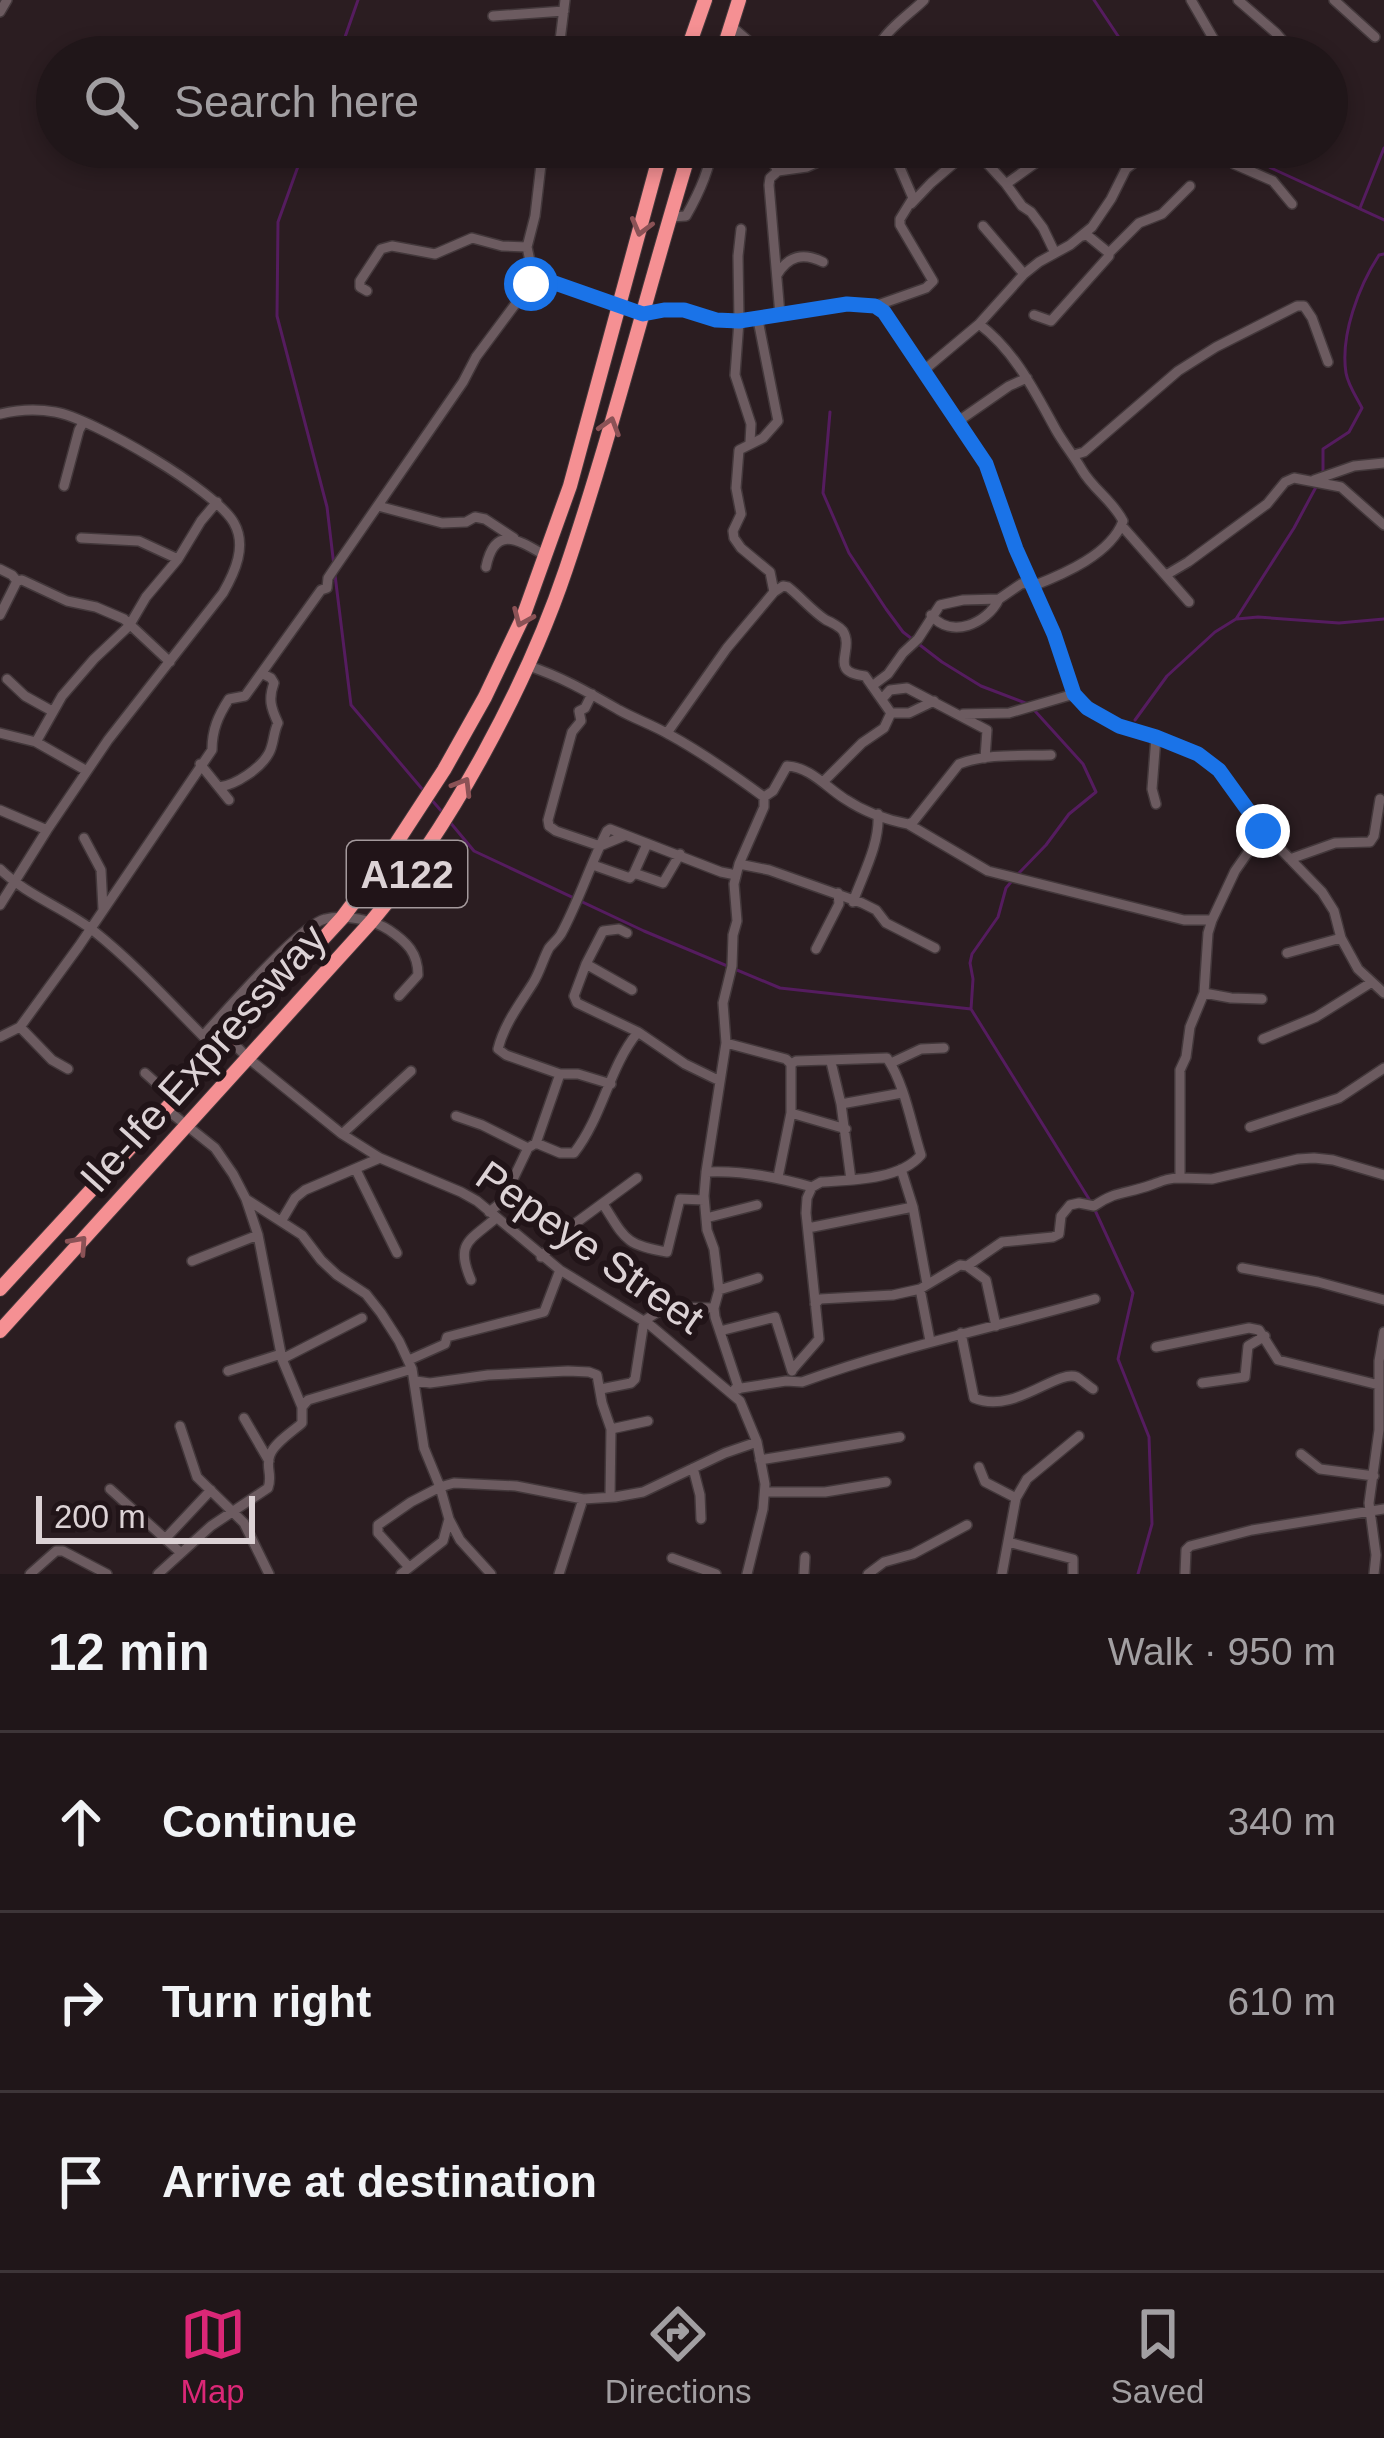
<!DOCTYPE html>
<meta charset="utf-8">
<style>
body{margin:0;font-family:Arial,sans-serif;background:#2d2326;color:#f1f3f6}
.scale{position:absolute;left:36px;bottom:30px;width:219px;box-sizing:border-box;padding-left:12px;border:6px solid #dcd2d5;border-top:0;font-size:33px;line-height:42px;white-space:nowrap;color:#dcd2d5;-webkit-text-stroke:9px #211418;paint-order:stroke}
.stop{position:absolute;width:36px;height:36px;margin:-27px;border:9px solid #1a73e8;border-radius:50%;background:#fff}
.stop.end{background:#1a73e8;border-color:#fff;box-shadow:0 3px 12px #0008}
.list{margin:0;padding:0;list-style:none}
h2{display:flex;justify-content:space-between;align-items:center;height:156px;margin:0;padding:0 48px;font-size:51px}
h2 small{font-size:39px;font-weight:400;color:#a29fa2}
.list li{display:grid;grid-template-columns:78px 1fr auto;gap:36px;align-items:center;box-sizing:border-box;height:180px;padding:0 48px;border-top:3px solid #3d3538}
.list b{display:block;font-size:45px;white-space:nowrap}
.list em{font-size:39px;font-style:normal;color:#a29fa2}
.icon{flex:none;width:66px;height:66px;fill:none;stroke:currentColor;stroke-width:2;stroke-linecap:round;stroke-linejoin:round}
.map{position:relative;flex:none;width:1384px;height:1574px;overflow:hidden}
.search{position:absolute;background:#201619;box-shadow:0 6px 18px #0003;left:36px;right:36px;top:36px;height:132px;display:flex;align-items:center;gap:30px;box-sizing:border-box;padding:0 42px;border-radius:66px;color:#a29fa2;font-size:45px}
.sheet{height:696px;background:#201619}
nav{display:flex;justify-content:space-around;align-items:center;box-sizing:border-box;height:168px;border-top:3px solid #3d3538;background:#201619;font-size:33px;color:#a29fa2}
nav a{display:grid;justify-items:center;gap:6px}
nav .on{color:#db2777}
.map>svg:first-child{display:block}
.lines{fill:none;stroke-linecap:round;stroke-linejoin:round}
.stream{stroke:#551c5f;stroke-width:3}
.minor-casing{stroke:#43383b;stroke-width:12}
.highway-casing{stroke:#43383b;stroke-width:16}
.minor{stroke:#6c5b60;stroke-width:9}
.highway{stroke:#f59093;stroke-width:14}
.oneway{stroke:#8b5256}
.route{stroke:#1a73e8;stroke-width:15}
.labels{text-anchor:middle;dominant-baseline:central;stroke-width:12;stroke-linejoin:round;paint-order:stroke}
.shield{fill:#211418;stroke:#a4999c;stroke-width:3}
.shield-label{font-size:39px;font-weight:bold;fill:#dcd2d5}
.street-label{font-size:42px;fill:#dcd2d5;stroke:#211418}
</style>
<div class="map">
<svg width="1384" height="1574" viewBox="0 0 1384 1574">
<rect width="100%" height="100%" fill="#2b1d21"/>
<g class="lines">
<path class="stream" d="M1094,0L1122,42L1137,57
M338,57L358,0
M305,147L278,222L277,316L327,507L334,566
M1238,147L1271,168L1384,220
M1360,208L1384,148
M830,412L823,493L849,553L886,609L903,632L942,662L981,686L1028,704
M1323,474V449L1349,432L1362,408C1357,398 1348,385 1346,373C1340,335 1359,286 1379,255L1384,254
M335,575L351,705L423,790
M1237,619L1258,617L1339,623L1384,619
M1135,720L1167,676L1215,632L1236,619L1294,528L1316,487
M430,798L443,813
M449,821L474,851L644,931L780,988L971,1009
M1017,875L1046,845L1069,814L1096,792L1083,764L1035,711
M1011,882L1006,888L998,917L972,954L970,963L973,979L971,1009L1089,1199
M1094,1208L1133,1293L1118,1359L1149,1437L1152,1524L1138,1574"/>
<g class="minor-casing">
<path id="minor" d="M1191,0L1224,57
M1238,0L1276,33L1297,57
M1334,0L1375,37
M0,12L7,0
M493,16L564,11
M731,26L759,50L754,57
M753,55H767L778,48
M558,57L565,0
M891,57L882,41C889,28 912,12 924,0
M1047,57L1057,54
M1327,92L1340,100
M772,147V161L778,171L770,178L769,185L780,315
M946,147L951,166
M1218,147L1234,164L1273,181L1292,204
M973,148L1006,184L1022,206L1031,212L1043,228L1055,253
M778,171L807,167L851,147
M1006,184L1058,147
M911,204L931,183L973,147
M671,217L686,216C698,195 710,169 712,147
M983,226L1024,274
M741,229L738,256L739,321L735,375L751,424L750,442
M1083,236L1087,235L1109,253
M533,275L643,314L664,309L684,310L716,320L739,321L847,304L875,306L884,312L985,464L1016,549L1054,634L1074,694L1098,715L1119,726L1156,737L1198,755L1219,770L1263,831L1322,892L1334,911L1341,938L1358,969L1384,993
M777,275C788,256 803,252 823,262
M367,291L360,287V281L381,249L392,246L435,254L472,238L502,246L527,247
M875,306L926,288L933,281L900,225V219L913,198L891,147
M1034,315L1051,321L1109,256V253L1139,223L1162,214L1190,186
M758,320L778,421L763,438L739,450L736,488L741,514L733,531L734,538L741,548L770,572L774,592
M979,324C1015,351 1035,392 1056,430C1064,444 1074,456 1082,470C1093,489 1113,501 1123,521C1111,554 1064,574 1033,586
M923,371L979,324L1024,274L1039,262L1070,245L1092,227L1111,199L1126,169L1135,162L1172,147
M0,414C17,410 38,409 55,412C92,418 217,491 234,523C247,546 235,572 223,593L108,740L47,830L0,905
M957,422L1009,386L1027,378
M1074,455L1084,452L1178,371L1216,347L1297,306H1304L1312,318L1328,362
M1314,480L1354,466L1384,463
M64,486L79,430L83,423
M378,506L442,523L466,522L475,517L485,519L514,538
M1122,526L1189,602
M81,538L139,541L178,559L201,521L217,502
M486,567C495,523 520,541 546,556
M0,569L12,575L17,581L22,580L67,601L96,607L124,619L170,662
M1166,575L1188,562L1267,504L1285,482L1294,478L1341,487L1384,525
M0,615L17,581
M931,615C951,639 987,624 999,599
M526,665C562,677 586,691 619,710C635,719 653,725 670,735C703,753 734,775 764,797
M7,679L25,696L52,711
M872,686L888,674L903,653L918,639L940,605L963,600L999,599L1021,584L1031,582
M592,694L585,708L579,711L581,721L572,732L548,820L549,826L556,831L600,846L624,836
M882,699L890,690L907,688L987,730L985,758
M891,713H909L934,701
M963,714L1009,713L1074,694
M0,733L36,742L87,771
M667,733L727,648L774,592L783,586L788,587C801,597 812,611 826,620C831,622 840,627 843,631C855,651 827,672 865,676L891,713
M1156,737L1152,789L1156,804
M36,742L62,696L94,659L129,626L146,597L178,559
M200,764L229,800
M823,782L862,743L884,728L891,713
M219,787C236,785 261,768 269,753C274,744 273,733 278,723C271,708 268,699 274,683L271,678L263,674
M0,810L47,830
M908,824L988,871L1184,920H1212
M84,838L101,870L103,909
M1290,859L1335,843L1370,842L1374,836L1380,799
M739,864L769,870L862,903L876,910L886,923L935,948
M593,865L630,878L634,873L663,883L680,854
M0,869C27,896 65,908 95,932C140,968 178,1012 219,1052
M634,873L647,844
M853,902C863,874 880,844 878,814
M627,933L619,929L603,931L586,964L574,996L577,1003L638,1032L685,1064L720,1081
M816,949L839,904L838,893
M1287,953L1341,938
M586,964L632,990
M1204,993L1231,998L1262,999
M20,1027L52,1060L68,1069
M203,1036C224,1013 300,925 325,919C343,914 374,920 389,930C407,942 418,953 418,975L399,996
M0,1037L20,1027L79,946L212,750C212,730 218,716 229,699L245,696L321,590L327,588L328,578L334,569L463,382L476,357L531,283L533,275L527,247L535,216L543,147
M1263,1039L1316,1017L1372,982
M230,1040L248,1058L342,1134L380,1158L461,1192L477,1201L560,1270L650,1325L740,1401L757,1442L765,1484L763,1509L747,1574
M726,1043L786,1059L791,1064V1113L778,1177
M831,1062L841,1104
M891,1063L921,1049L944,1048
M145,1073L174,1099
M560,1074H578L611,1084
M166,1109L215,1148L233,1174L246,1199L302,1235L321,1260L337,1275L366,1294L381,1313L399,1341L412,1369L424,1448L440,1487L449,1519L460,1540L491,1574
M791,1113L846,1129
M456,1116L482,1125L528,1148
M1250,1127L1339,1098L1384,1068
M342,1134L411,1071
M536,1143L560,1153H574C603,1116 609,1067 638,1032
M901,1169L913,1207L927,1284
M356,1170L397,1253
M706,1172C742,1170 777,1177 812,1187L821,1182C851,1180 900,1180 921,1155C911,1124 905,1085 887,1058L796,1061L791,1064
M1180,1178L1212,1179L1298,1159L1314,1158L1333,1160L1384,1175
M851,1180L841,1104L902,1093
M246,1199L258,1235L282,1359L302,1407
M603,1204C625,1238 624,1245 667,1252L680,1199L704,1200
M489,1212L502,1202L528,1148L536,1143L560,1074L506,1055L498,1049C504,1024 520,1004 533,983C540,972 543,959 549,948C553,943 558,939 561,934C579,901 590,865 607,831L610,829L721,872L736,875
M706,1218L757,1205
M282,1220L295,1198L305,1190L380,1158
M808,1228L913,1207
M541,1257L573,1225L637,1178
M192,1261L258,1235
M967,1266L1002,1242L1053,1237L1059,1234L1061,1216L1070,1205L1079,1203L1094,1206C1117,1190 1127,1194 1151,1185C1162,1181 1168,1178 1180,1178V1070L1186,1057L1190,1027L1204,993L1208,933L1212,920L1235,871L1263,831
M1242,1268L1318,1282L1384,1300
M471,1280C455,1243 469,1241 496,1218
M920,1289L930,1341
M719,1290L758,1278
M815,1304L820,1299L893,1295L920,1289L960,1265L967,1266L986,1280L996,1326
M720,1331L775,1317L792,1371
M961,1333L974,1398C1014,1415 1056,1369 1077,1377C1079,1378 1091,1388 1093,1389
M1156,1347L1249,1328L1259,1330L1278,1360L1379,1385
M282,1359L362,1318
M409,1360L445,1344L447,1337L544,1312L560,1270
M792,1370L819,1339L806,1213L807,1198L812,1187
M228,1371L281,1354
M416,1381L430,1383L488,1375L568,1371L589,1372L597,1375L602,1403L611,1429L610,1497
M1202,1383L1245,1377L1248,1346L1265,1336
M601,1389L631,1383L635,1379L644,1321L665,1307L714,1308
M735,1389L786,1381L802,1382C898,1347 997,1327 1095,1299
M739,1389L715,1317L714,1308L719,1290L714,1249L707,1230L704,1196L706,1172L726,1043L723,1003L732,966L733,935L737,921L734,884L739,864L764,807V797L773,791L787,766C810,767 826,787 845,799C863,811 887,820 908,824L913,822L959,764C987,753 1021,756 1051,755
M244,1418L269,1461
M180,1426L197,1477L244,1523L269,1574
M611,1429L648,1421
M1301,1454L1320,1469L1374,1476
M760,1460L900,1437
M979,1467L985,1482L1016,1498
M693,1468L700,1495L701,1519
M110,1489L180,1552
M765,1492H825L886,1482
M165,1539L211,1490
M1008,1542L1073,1559V1574
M672,1558L716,1574
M408,1566L378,1533V1525L411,1502L440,1487L454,1483L516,1486L583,1499L615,1497L643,1492L725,1453L757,1442
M30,1574L56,1551H63L107,1574
M158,1574L211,1526L268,1488C273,1474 265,1468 270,1455C274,1443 292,1432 302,1423V1407L308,1400L412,1369
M401,1574L443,1541L449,1519
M559,1574L583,1499
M804,1574L805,1557
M868,1574L884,1562L913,1554L967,1525
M1002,1574L1016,1498L1027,1479L1079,1436
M1185,1574L1186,1550L1190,1546L1252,1530L1384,1509
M1374,1574L1376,1555L1369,1503L1379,1430V1361L1384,1332"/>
</g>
<g class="highway-casing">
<path id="highway" d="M685,57L705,0
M721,57L739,0
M0,1289L342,918L384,862L444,770L485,697L523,617L570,486L662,147
M0,1331L371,922C450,828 527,685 566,569C613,430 648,287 691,147"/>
</g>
<use href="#minor" class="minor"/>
<use href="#highway" class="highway"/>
</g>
<defs><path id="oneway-chevron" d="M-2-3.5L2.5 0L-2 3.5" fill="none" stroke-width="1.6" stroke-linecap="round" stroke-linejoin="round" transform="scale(3)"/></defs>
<g class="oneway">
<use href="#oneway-chevron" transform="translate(641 227) rotate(105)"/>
<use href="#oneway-chevron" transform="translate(610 426) rotate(-73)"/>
<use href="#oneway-chevron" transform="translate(522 618) rotate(113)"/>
<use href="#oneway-chevron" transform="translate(463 786) rotate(-59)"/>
<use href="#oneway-chevron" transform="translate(79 1244) rotate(-48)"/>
</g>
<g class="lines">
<path class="route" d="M531,284L532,275L643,314L664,310H684L716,320L739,321L847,304L875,306L884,312L986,464L1016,549L1054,634L1074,694L1087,708L1119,726L1156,737L1198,754L1219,770L1263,831"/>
</g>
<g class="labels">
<rect class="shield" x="347" y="841" width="120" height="66" rx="9"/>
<g class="shield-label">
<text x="407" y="874">A122</text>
</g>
<g class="street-label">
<text transform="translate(203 1058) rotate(-48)">Ile-Ife Expressway</text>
<text transform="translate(590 1247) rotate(35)">Pepeye Street</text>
</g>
</g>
</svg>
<div class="scale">200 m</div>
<div class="stop" style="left:531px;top:284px"></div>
<div class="stop end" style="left:1263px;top:831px"></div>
<div class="search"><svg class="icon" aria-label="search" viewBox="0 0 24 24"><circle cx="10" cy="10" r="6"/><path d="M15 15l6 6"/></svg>Search here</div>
</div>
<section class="sheet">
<h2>12 min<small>Walk · 950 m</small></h2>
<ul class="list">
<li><svg class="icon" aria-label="ahead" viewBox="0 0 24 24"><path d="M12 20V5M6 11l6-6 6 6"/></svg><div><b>Continue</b></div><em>340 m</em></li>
<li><svg class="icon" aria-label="right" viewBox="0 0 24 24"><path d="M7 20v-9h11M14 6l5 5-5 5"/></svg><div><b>Turn right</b></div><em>610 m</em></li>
<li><svg class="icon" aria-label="arrive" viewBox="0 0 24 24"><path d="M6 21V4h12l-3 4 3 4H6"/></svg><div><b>Arrive at destination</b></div></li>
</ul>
</section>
<nav>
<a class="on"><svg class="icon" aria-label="map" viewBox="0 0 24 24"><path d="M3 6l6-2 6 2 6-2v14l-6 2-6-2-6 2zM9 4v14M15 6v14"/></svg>Map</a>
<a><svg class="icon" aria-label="directions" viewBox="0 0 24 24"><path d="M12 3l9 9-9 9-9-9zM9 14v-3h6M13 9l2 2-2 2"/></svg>Directions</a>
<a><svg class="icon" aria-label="saved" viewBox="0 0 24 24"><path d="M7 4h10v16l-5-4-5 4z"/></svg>Saved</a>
</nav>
